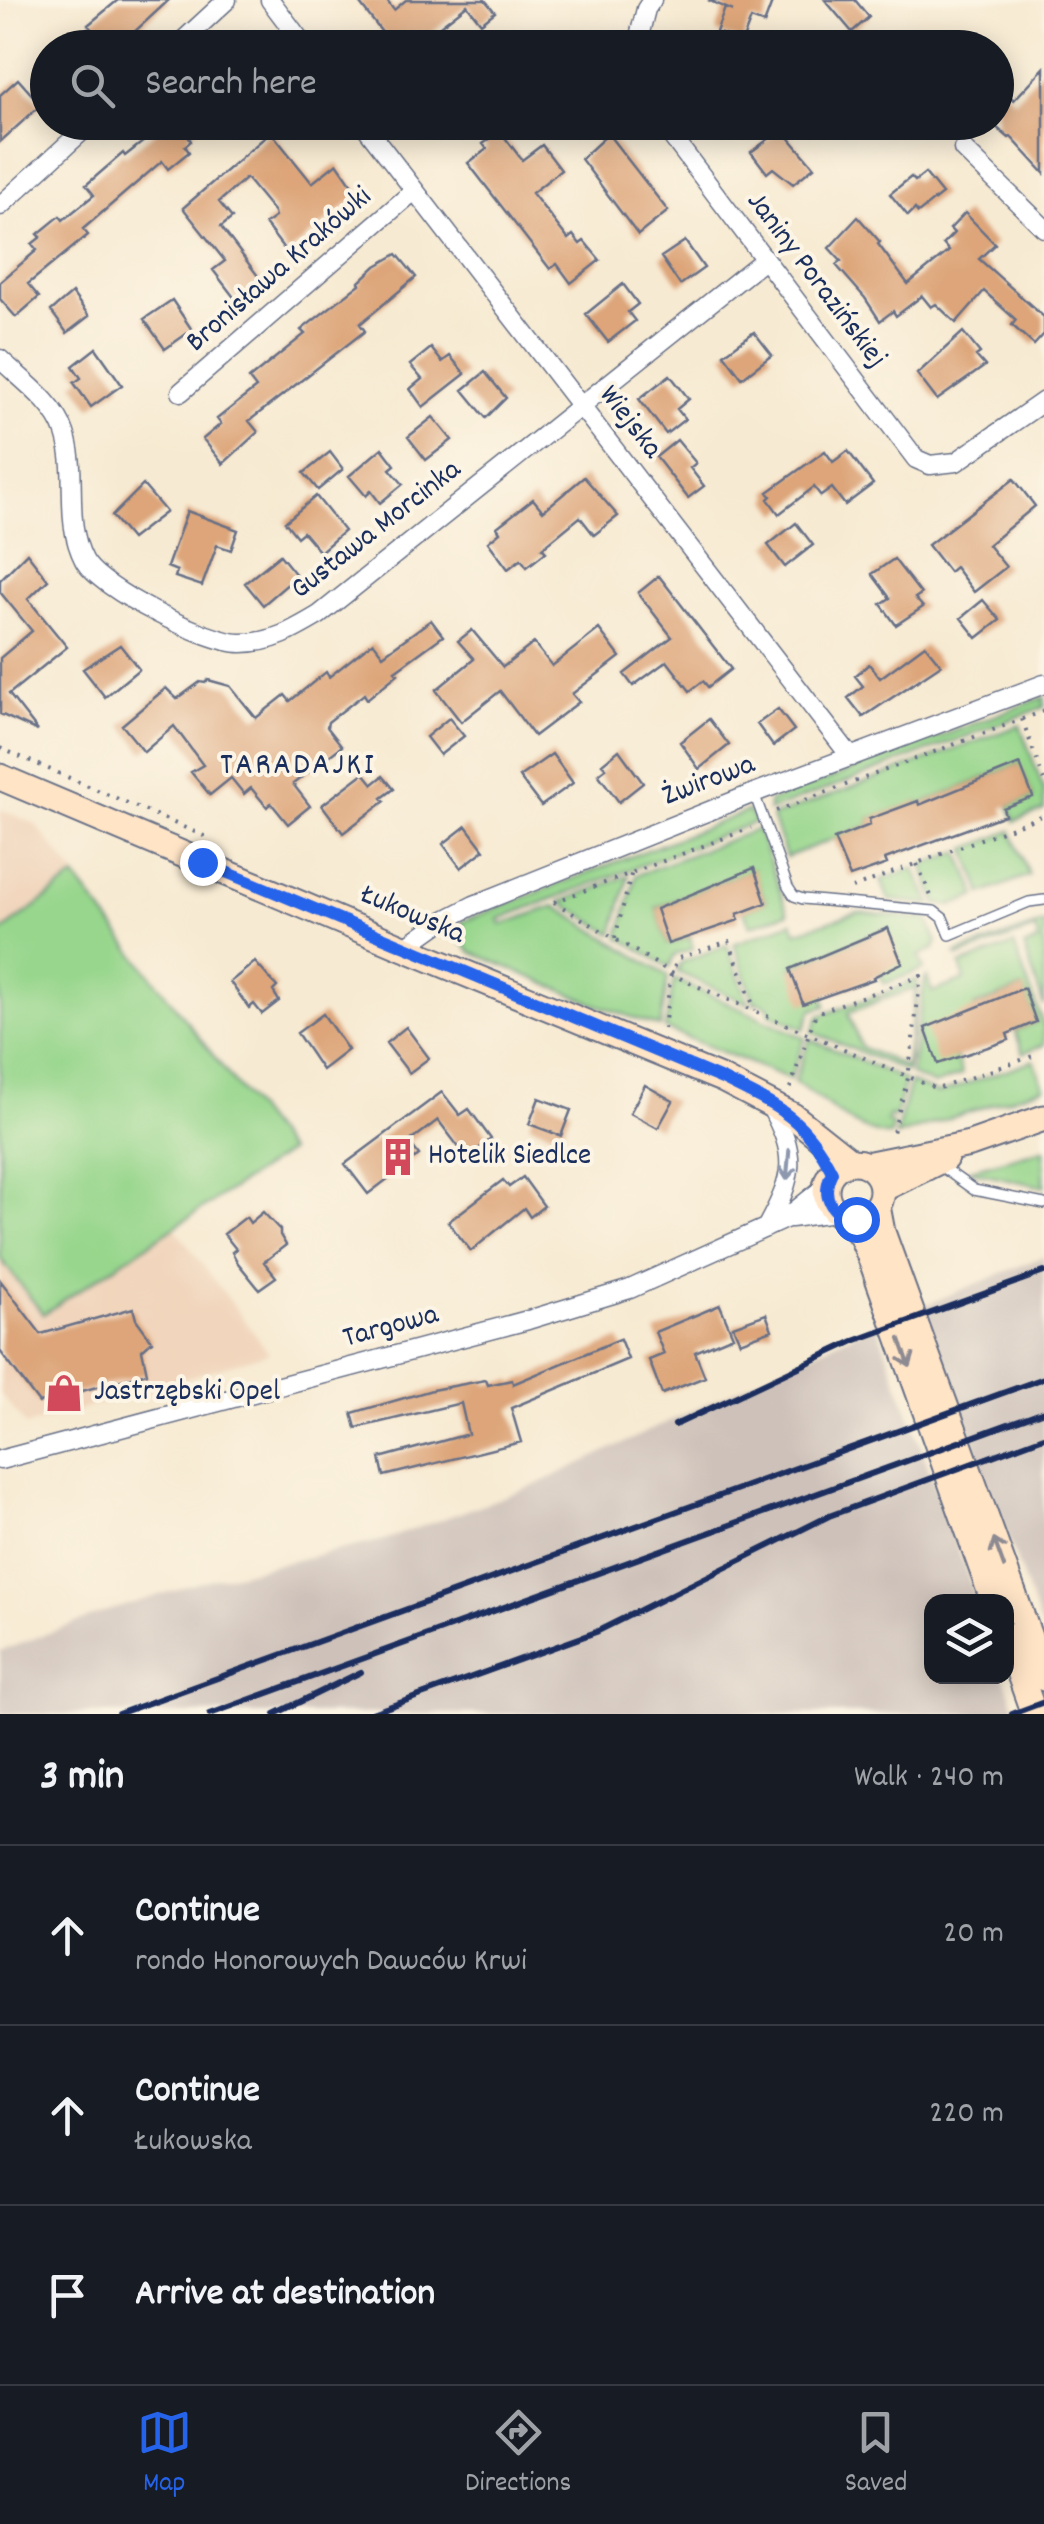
<!DOCTYPE html>
<meta charset="utf-8">
<style>
body{margin:0;font-family:Dekko,sans-serif;background:#242831;color:#f1f3f6}
.controls{position:absolute;right:30px;bottom:30px;display:grid;overflow:hidden;border-radius:20px;box-shadow:0 5px 25px #0003}
.controls button{width:90px;height:90px;display:grid;place-items:center;padding:0;border:0;border-bottom:2px solid #363941;background:#171b24;color:#f1f3f6;font:50px sans-serif}
.stop{position:absolute;width:30px;height:30px;margin:-22px;border:8px solid #2563eb;border-radius:50%;background:#fff}
.stop.end{background:#2563eb;border-color:#fff;box-shadow:0 2px 10px #0008}
.list{margin:0;padding:0;list-style:none}
h2{display:flex;justify-content:space-between;align-items:center;height:130px;margin:0;padding:0 40px;font-size:42px}
h2 small{font-size:32px;font-weight:400;color:#9ea1a6}
.list li{display:grid;grid-template-columns:65px 1fr auto;gap:30px;align-items:center;box-sizing:border-box;height:180px;padding:0 40px;border-top:2px solid #363941}
.list b{display:block;font-size:38px;white-space:nowrap}
.list p{margin:0;font-size:32px;white-space:nowrap;color:#9ea1a6}
.list em{font-size:32px;font-style:normal;color:#9ea1a6}
.icon{flex:none;width:55px;height:55px;fill:none;stroke:currentColor;stroke-width:2;stroke-linecap:round;stroke-linejoin:round}
.map{position:relative;flex:none;width:1044px;height:1714px;overflow:hidden}
.search{position:absolute;background:#171b24;box-shadow:0 5px 25px #0003;left:30px;right:30px;top:30px;height:110px;display:flex;align-items:center;gap:25px;box-sizing:border-box;padding:0 35px;border-radius:55px;color:#9ea1a6;font-size:38px}
.sheet{height:670px;background:#171b24}
nav{display:flex;justify-content:space-around;align-items:center;box-sizing:border-box;height:140px;border-top:2px solid #363941;background:#171b24;font-size:28px;color:#9ea1a6}
nav a{display:grid;justify-items:center;gap:5px}
nav .on{color:#2563eb}
.map>svg:first-child{display:block}
.built{fill:#f1d5bc}
.industrial{fill:#cec1b9}
.green{fill:#97d68c;stroke:#598275;stroke-width:2.5}
.building{fill:#dda579}
.lines{fill:none;stroke-linecap:round;stroke-linejoin:round}
.lane-casing{stroke:#687087;stroke-width:12}
.street-casing{stroke:#687087;stroke-width:21}
.secondary-casing{stroke:#687087;stroke-width:29}
.path{stroke:#687087;stroke-width:4;stroke-dasharray:2.5 8;stroke-linecap:butt}
.lane{stroke:#fff;stroke-width:9}
.street{stroke:#fff;stroke-width:18}
.secondary{stroke:#ffe4c6;stroke-width:25}
.rail{stroke:#1b2f5e;stroke-width:6}
.oneway{stroke:#8d97ae}
.oneway2{stroke:#8d8a92}
.route{stroke:#2563eb;stroke-width:12}
.labels{text-anchor:middle;dominant-baseline:central;stroke-width:8;stroke-linejoin:round;paint-order:stroke}
.street-label{font-size:30px;fill:#1b2f5e;stroke:#fcf5e5}
.poi-label{font-size:30px;fill:#1b2f5e;stroke:#fcf5e5;text-anchor:start}
.neighbourhood-label{font-size:32px;letter-spacing:2.5px;fill:#1b2f5e;stroke:#fcf5e5}
</style>
<div class="map">
<svg width="1044" height="1714" viewBox="0 0 1044 1714">
<rect width="100%" height="100%" fill="#fcf5e5"/>
<filter id="ink" filterUnits="userSpaceOnUse"><feTurbulence type="fractalNoise" baseFrequency=".01" numOctaves="2"/><feDisplacementMap in="SourceGraphic" scale="20" xChannelSelector="R" yChannelSelector="G"/><feConvolveMatrix kernelMatrix="1 2 1 2 8 2 1 2 1" color-interpolation-filters="sRGB"/></filter>
<filter id="wash" filterUnits="userSpaceOnUse"><feTurbulence type="fractalNoise" baseFrequency=".0048" numOctaves="4" result="noise"/><feDisplacementMap in="SourceGraphic" scale="40" xChannelSelector="R" yChannelSelector="G"/><feGaussianBlur stdDeviation="2.25" result="paint"/><feColorMatrix in="noise" values="0 0 0 0 0 0 0 0 0 0 0 0 0 0 0 0 0 1.4 0 .05"/><feComposite in="paint" operator="in"/></filter>
<g filter="url(#wash)">
<rect width="100%" height="100%" fill="#f7ead2"/>
<path class="built" d="M0,809L35,824L76,875L0,932Z
M175,1228L269,1353L26,1426L0,1393V1258L44,1314Z"/>
<path class="industrial" d="M1044,1256V1635L923,1306Z
M876,1323L977,1601L932,1602V1676L1004,1677L1017,1714H0V1651L111,1610L204,1581L384,1540L531,1487Z"/>
<path class="green" d="M1044,697V707L769,811V802Z
M1020,725L1044,790V810L1015,821L1009,806L1033,797L1019,764L919,805L918,802L869,819L870,825L786,857L772,817Z
M748,811L756,822L499,919L501,925L555,906L668,976L660,1027L597,1005L471,952L456,936L464,927L461,922Z
M758,829L788,913L750,926L744,911L766,902L753,869L656,908L668,944L690,937L693,949L675,955L669,967L619,937L636,875Z
M1011,831L1029,875L982,894L966,849Z
M959,852L977,896L951,906L937,904L923,865Z
M914,868L931,904L889,900L881,880Z
M629,875L613,934L561,902Z
M75,877L288,1152L43,1314L0,1258V933Z
M858,912L928,920L937,942L934,949L919,956L924,969L884,984L880,973L888,928L791,968L824,996L826,1006L812,1010L804,1029L769,1013L770,1007L757,1001L755,1004L734,944L792,922L796,932Z
M1044,923V1006L1024,947L1039,941L1035,929L958,957L956,954Z
M727,945L749,1004L677,972L682,962Z
M1014,945L1044,1027V1045L1023,1053L1015,1031L1036,1022L1023,988L975,1006L956,1057L962,1075L934,1085L911,1075L925,979L927,977L932,992L965,980L960,965Z
M674,979L805,1038L790,1079L665,1029Z
M916,980L918,985L907,1072L812,1032L819,1016L879,995L881,1000L848,1013L861,1047L906,1067L916,988L885,999L883,994Z
M810,1039L905,1080L895,1118L889,1116L887,1122L893,1125L890,1136C848,1130 830,1103 794,1082Z
M1034,1060L1044,1087L896,1136L910,1082L938,1094Z
M1044,1149V1187L968,1170Z"/>
<g id="blocks">
<path class="building" d="M118,0H169L117,48H107L88,25Z
M357,0H386L394,10L406,0H485L495,12L481,23L467,5L422,40L428,48H394Z
M708,0H773L764,24L751,19L742,42L716,32L725,8L733,11Z
M825,0H855L869,17L852,32Z
M1044,68V173L1011,137L1009,138L996,127V84L1014,100Z
M18,79L41,105L0,142V95Z
M168,122H205L188,136L191,141L185,146L189,152L168,169L162,161L83,229L88,235L28,284L39,297L16,317L0,299V282L37,250L32,244L41,237L38,234L60,216L63,220L94,195L86,185L123,153L125,156Z
M782,129L814,167L793,184L773,168L767,173L751,152Z
M500,131L522,160L542,145L561,170L532,193L568,239L573,235L580,244L584,241L600,260L571,283L557,264L550,269L468,163L487,149L483,144Z
M271,132L312,183L337,163L359,195L288,254L265,224L275,217L274,212L246,178L219,202L232,218L221,227L261,280L236,300L213,270L225,261L183,208Z
M608,134L668,211L638,235L581,159Z
M925,173L942,194L918,213L915,209L908,216L890,194L911,177L915,181Z
M965,213L995,244L979,259L1044,317V334L1034,345L1012,325L1016,320L984,291L956,323L936,304L931,307L922,296L896,316L893,311L880,321L865,298L836,265L841,261L829,248L858,217L880,242L878,244L908,284L949,251L943,244L954,233L950,229Z
M685,241L704,268L680,285L661,257Z
M397,254L416,277L360,324L365,331L249,421L258,432L223,464L203,439L221,424L217,419L256,388L249,379L305,334L301,330L360,284L359,282L376,266Z
M623,284L638,304L628,312L635,321L608,342L586,314Z
M72,293L89,316L67,333L51,311Z
M172,300L192,330L165,349L144,319Z
M754,332L772,355L742,378L724,354Z
M963,332L980,353L976,356L985,366L937,400L917,374Z
M96,348L122,385L91,407L74,383L81,378L73,366Z
M431,348L442,362L450,356L465,374L423,407L410,389L422,379L410,365Z
M485,372L506,398L486,418L463,390Z
M670,375L689,399L677,409L685,419L666,434L639,399Z
M433,417L452,440L426,460L408,437Z
M677,440L696,463L690,468L704,486L688,498L656,457Z
M382,448L395,465L390,469L403,484L380,503L371,491L366,496L349,476Z
M825,451L833,462L848,451L873,484L845,505L832,488L821,496L814,487L779,514L768,499L771,496L768,492Z
M330,452L343,469L318,490L304,473Z
M584,477L618,516L594,535L580,517L542,548L546,552L527,567L521,559L508,569L488,542L500,532L497,527L533,499L543,511Z
M1014,479L1035,506L988,545L1006,567L974,592L955,567L949,572L928,545Z
M143,485L166,512L131,539L112,516Z
M316,496L344,531L320,552L303,532L297,537L285,522Z
M187,511L238,530L231,550L217,545L202,586L175,577L177,571L167,567Z
M796,523L813,545L785,567L768,545Z
M27,553L48,580L28,599L67,647L9,694L38,731L0,714V658L32,631L0,592V580Z
M280,555L297,576L263,605L245,583Z
M894,559L921,594L915,598L923,607L896,625L881,604L890,598L872,574Z
M659,576L731,669L708,687L703,681L690,691L667,661L633,686L624,674L672,637L638,593Z
M983,600L1000,620L977,638L961,618Z
M431,620L443,636L395,671L398,674L367,699L364,694L328,722L327,727L342,746L293,784L310,806L288,824L271,803L267,807L251,788L244,794L231,778L210,795L191,772L203,765L174,726L144,752L122,725L166,688L177,699L200,682L205,683L208,680L230,686L256,718L285,695L290,701L326,672L329,677L373,642L383,655Z
M599,629L620,657L572,694L579,702L534,736L500,691L461,722L436,690L474,659L458,641L472,630L503,667L534,643L552,666Z
M120,645L139,669L105,697L83,669Z
M925,645L941,665L863,717L848,698L863,686L855,676L869,664L880,678Z
M778,709L794,730L773,746L757,724Z
M449,718L464,736L440,755L426,737Z
M709,719L729,745L699,769L680,742Z
M619,750L643,783L619,802L598,774L606,768L602,764Z
M552,754L573,783L541,806L519,777Z
M1020,764L1033,797L1003,808L1005,815L885,859L887,864L850,877L834,839L870,825L869,819L918,801L919,805Z
M364,773L373,784L383,776L394,789L382,798L385,801L343,833L322,805Z
M466,826L484,850L461,868L443,844Z
M754,868L766,903L737,914L739,920L668,944L656,909Z
M888,928L902,963L873,977L874,979L803,1004L790,969Z
M255,962L277,987L273,991L279,1001L262,1014L254,1004L249,1008L230,982Z
M1024,988L1036,1022L1007,1034L1009,1040L938,1064L925,1028Z
M323,1014L348,1050L322,1070L297,1033Z
M406,1027L429,1058L409,1073L386,1043Z
M645,1085L673,1101L658,1128L630,1113Z
M442,1092L460,1115L469,1109L491,1139L467,1158L438,1120L409,1142L419,1155L368,1194L345,1164Z
M539,1098L571,1110L561,1136L529,1124Z
M523,1177L544,1206L530,1217L524,1208L471,1251L448,1222L503,1180L509,1187Z
M263,1212L280,1230V1235L286,1245L264,1262L276,1277L259,1289L238,1263L232,1252L236,1249L224,1234L246,1217L250,1223Z
M0,1280L41,1334L133,1308L136,1319L152,1341L142,1350L147,1373L39,1403L0,1351Z
M720,1305L733,1336L695,1352L705,1377L662,1394L649,1360L664,1354L655,1332Z
M766,1314L772,1330L740,1342L733,1326Z
M620,1339L628,1359L511,1408L521,1442L384,1476L380,1458L468,1434L461,1403L356,1428L352,1413L432,1390L486,1380L488,1385L512,1380L513,1384Z"/>
</g>
</g>
<g filter="url(#ink)">
<use href="#blocks" fill-opacity="0" stroke="#687087" stroke-width="2.5"/>
<g class="lines">
<g class="lane-casing">
<path id="lane" d="M754,793L788,887L794,896L803,899L934,911L943,918L950,935L1029,902L1044,900
M939,1165L974,1190L1044,1204"/>
</g>
<g class="street-casing">
<path id="street" d="M270,0L306,48
M175,48L227,0
M636,48L646,9L652,0
M362,122L851,757
M661,122L916,459L930,465L956,462L1044,401
M963,149L1044,228
M0,206L92,122
M0,359C21,379 56,404 65,433C79,475 63,520 84,560C99,589 209,644 242,643C272,643 294,630 319,615L765,259
M181,392L414,191
M404,948L439,923L474,905L754,793L1044,684
M791,1218L835,1212
M766,1228C795,1175 798,1156 769,1104
M0,1460L528,1320L630,1289L785,1219L826,1186"/>
</g>
<g class="secondary-casing">
<path id="secondary" d="M0,777L404,948L722,1079L793,1116L851,1162
M826 1190a28 28 0 1 1 56 0a28 28 0 1 1-56 0Z
M866,1165L970,1144L1044,1118
M882,1189L945,1158
M877,1206L882,1232L1044,1678
M848,1218L862,1237L872,1261L994,1602
M1006,1635L1034,1714"/>
</g>
<path class="path" d="M1022,719L1044,780
M0,748L211,839
M776,811L1044,711
M917,864L931,896
M852,888L1044,815
M554,902L685,981L937,1089L1036,1055
M554,902L751,828
M615,938L632,871
M664,1029L671,973L679,958L729,941L755,1010
M790,1088L816,1013L921,976L908,1078L892,1136"/>
<use href="#lane" class="lane"/>
<use href="#street" class="street"/>
<use href="#secondary" class="secondary"/>
<path class="rail" d="M675,1425L854,1341L1044,1272
M118,1714L1044,1378
M210,1714L1044,1411
M275,1714L361,1672
M369,1714L596,1632L829,1516L1044,1437
M1012,1714L1044,1702"/>
</g>
<defs><path id="oneway-shaft" d="M-6 0H5M1.5-3L5.5 0L1.5 3" fill="none" stroke-width="1.6" stroke-linecap="round" stroke-linejoin="round" transform="scale(2.5)"/></defs>
<use class="oneway" href="#oneway-shaft" transform="translate(788 1165) rotate(95)"/>
<g class="oneway2">
<use href="#oneway-shaft" transform="translate(905 1353) rotate(70)"/>
<use href="#oneway-shaft" transform="translate(999 1553) rotate(-110)"/>
</g>
</g>
<g class="lines" filter="url(#ink)">
<path class="route" d="M202,862L722,1079C776,1106 804,1116 832,1172C820,1196 831,1216 856,1219"/>
</g>
<defs>
<g id="building-bare" transform="scale(3)"><path d="M-4-6H4V6H1V3H-1V6H-4ZM-2.5-4.3h1.7v1.8h-1.7ZM.8-4.3h1.7v1.8H.8ZM-2.5-1h1.7V.8h-1.7ZM.8-1h1.7V.8H.8Z" fill="#d1495b" stroke="#fcf5e5" stroke-width="2.5" paint-order="stroke"/></g>
<g id="shop-bare" transform="scale(3)"><path d="M-5-2.5h2.3a2.7 3.5 0 0 1 5.4 0H5L5.5 6h-11ZM-1.5-2.5h3a1.5 2.3 0 0 0-3 0Z" fill="#d1495b" stroke="#fcf5e5" stroke-width="2.5" paint-order="stroke"/></g>
</defs>
<g fill-rule="evenodd">
<use href="#building-bare" x="398" y="1157"/>
<use href="#shop-bare" x="64" y="1393"/>
</g>
<g class="labels">
<g class="street-label">
<text transform="translate(280 271) rotate(-41)">Bronisława Krakówki</text>
<text transform="translate(815 281) rotate(53)">Janiny Porazińskiej</text>
<text transform="translate(629 423) rotate(52)">Wiejska</text>
<text transform="translate(377 531) rotate(-38)">Gustawa Morcinka</text>
<text transform="translate(709 782) rotate(-21)">Żwirowa</text>
<text transform="translate(412 916) rotate(23)">Łukowska</text>
<text transform="translate(391 1328) rotate(-15)">Targowa</text>
</g>
<g class="poi-label">
<text x="428" y="1157">Hotelik Siedlce</text>
<text x="94" y="1393">Jastrzębski Opel</text>
</g>
<g class="neighbourhood-label">
<text x="298" y="767">TARADAJKI</text>
</g>
</g>
</svg>
<div class="controls">
<button><svg class="icon" aria-label="layers" viewBox="0 0 24 24"><path d="M12 4l9 5-9 5-9-5zM3 14l9 5 9-5"/></svg></button>
</div>
<div class="stop" style="left:856px;top:1219px"></div>
<div class="stop end" style="left:202px;top:862px"></div>
<div class="search"><svg class="icon" aria-label="search" viewBox="0 0 24 24"><circle cx="10" cy="10" r="6"/><path d="M15 15l6 6"/></svg>Search here</div>
</div>
<section class="sheet">
<h2>3 min<small>Walk · 240 m</small></h2>
<ul class="list">
<li><svg class="icon" aria-label="ahead" viewBox="0 0 24 24"><path d="M12 20V5M6 11l6-6 6 6"/></svg><div><b>Continue</b><p>rondo Honorowych Dawców Krwi</p></div><em>20 m</em></li>
<li><svg class="icon" aria-label="ahead" viewBox="0 0 24 24"><path d="M12 20V5M6 11l6-6 6 6"/></svg><div><b>Continue</b><p>Łukowska</p></div><em>220 m</em></li>
<li><svg class="icon" aria-label="arrive" viewBox="0 0 24 24"><path d="M6 21V4h12l-3 4 3 4H6"/></svg><div><b>Arrive at destination</b></div></li>
</ul>
</section>
<nav>
<a class="on"><svg class="icon" aria-label="map" viewBox="0 0 24 24"><path d="M3 6l6-2 6 2 6-2v14l-6 2-6-2-6 2zM9 4v14M15 6v14"/></svg>Map</a>
<a><svg class="icon" aria-label="directions" viewBox="0 0 24 24"><path d="M12 3l9 9-9 9-9-9zM9 14v-3h6M13 9l2 2-2 2"/></svg>Directions</a>
<a><svg class="icon" aria-label="saved" viewBox="0 0 24 24"><path d="M7 4h10v16l-5-4-5 4z"/></svg>Saved</a>
</nav>
